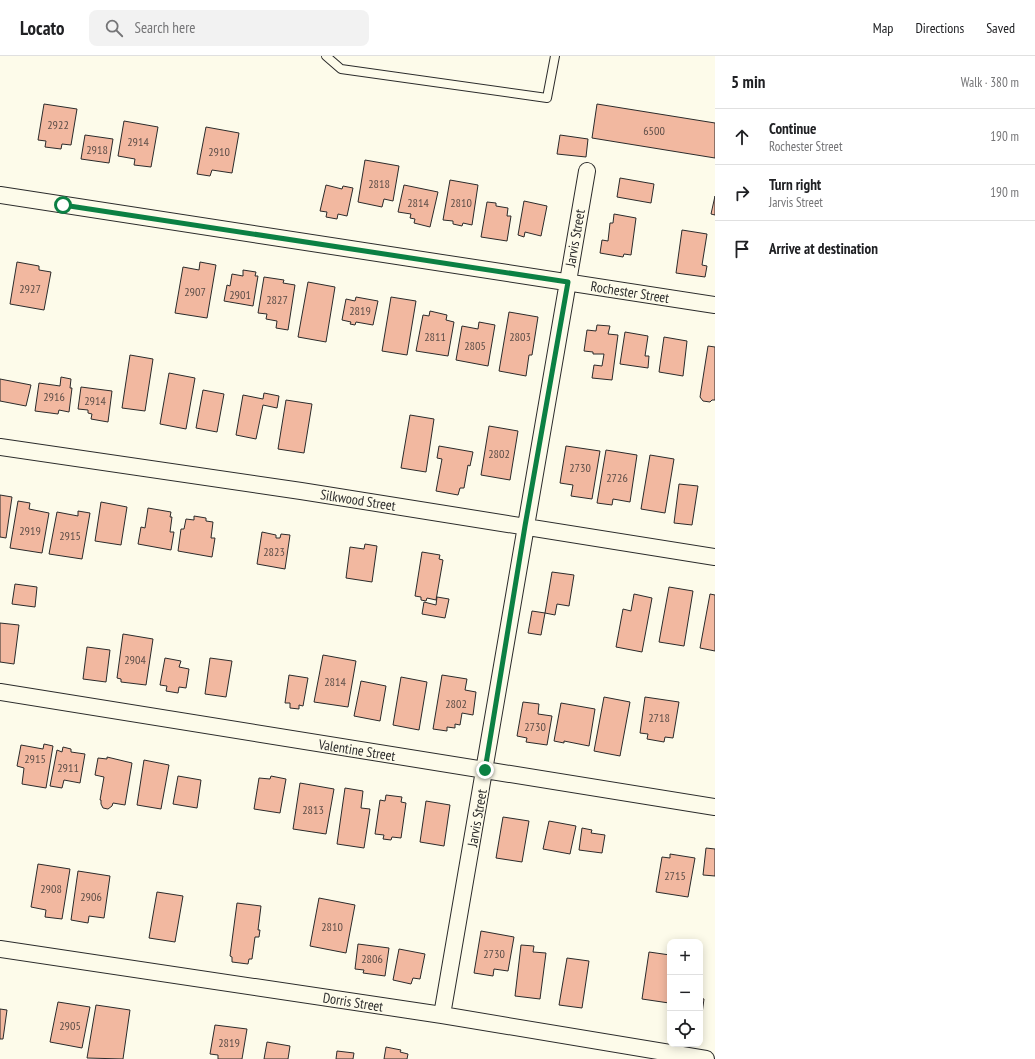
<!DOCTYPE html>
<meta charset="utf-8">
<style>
body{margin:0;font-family:"PT Sans Narrow",sans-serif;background:#f2f2f2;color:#202124}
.controls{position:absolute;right:12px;bottom:12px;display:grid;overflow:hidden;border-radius:8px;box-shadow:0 2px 10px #0003}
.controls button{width:36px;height:36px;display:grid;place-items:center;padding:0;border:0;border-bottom:1px solid #e0e0e0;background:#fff;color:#202124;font:20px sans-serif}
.stop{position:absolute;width:12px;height:12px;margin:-9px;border:3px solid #0b8043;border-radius:50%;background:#fff}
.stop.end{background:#0b8043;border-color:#fff;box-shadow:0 1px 4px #0008}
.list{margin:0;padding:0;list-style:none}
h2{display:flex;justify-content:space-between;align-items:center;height:52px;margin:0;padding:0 16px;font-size:17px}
h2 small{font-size:13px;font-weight:400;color:#757577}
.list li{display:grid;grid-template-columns:26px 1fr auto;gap:12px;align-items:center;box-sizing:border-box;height:56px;padding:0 16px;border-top:1px solid #e0e0e0}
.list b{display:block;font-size:15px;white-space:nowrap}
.list p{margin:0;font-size:13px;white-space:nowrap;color:#757577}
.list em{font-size:13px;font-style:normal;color:#757577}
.icon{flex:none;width:22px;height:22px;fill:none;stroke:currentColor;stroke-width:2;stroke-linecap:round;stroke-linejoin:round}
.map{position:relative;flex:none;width:715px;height:1003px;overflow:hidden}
header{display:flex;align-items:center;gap:24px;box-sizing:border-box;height:56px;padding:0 20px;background:#fff;border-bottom:1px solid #e0e0e0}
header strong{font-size:19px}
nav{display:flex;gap:22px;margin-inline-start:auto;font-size:14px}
.search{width:280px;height:36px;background:#f2f2f2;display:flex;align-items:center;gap:10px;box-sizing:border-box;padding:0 14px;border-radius:8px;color:#757577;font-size:15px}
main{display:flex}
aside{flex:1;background:#fff}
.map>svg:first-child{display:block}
.building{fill:#f2b8a0;stroke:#2b2b2b}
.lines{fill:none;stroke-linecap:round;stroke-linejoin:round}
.service-casing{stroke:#2b2b2b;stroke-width:10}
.minor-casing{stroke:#2b2b2b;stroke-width:18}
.service{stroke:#fdfbea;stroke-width:8}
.minor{stroke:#fdfbea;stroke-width:16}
.route{stroke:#0b8043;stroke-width:5}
.labels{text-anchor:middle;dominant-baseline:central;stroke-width:3;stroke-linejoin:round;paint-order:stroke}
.number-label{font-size:12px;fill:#5d4e48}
.street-label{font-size:14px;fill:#2b2b2b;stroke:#fdfbea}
</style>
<header>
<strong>Locato</strong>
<div class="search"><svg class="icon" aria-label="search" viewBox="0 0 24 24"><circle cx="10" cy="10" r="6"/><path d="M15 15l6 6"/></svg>Search here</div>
<nav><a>Map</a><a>Directions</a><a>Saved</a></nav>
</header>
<main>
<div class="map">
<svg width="715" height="1003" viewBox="0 0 715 1003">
<rect width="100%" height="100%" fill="#fdfbea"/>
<path class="building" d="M44,48L77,53L71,89L62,88L61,93L45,91L46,85L38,84Z
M597,48L715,67V102L592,82Z
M124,65L158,71L151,111L134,109L135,103L118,100Z
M206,71L239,77L232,117L212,114L210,120L197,118Z
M85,79L113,83L109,107L81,103Z
M560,79L588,83L586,101L557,98Z
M365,104L399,110L393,145L384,143L382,151L358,146Z
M620,122L654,128L651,147L617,141Z
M450,124L478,129L472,169L463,167L462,170L453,168V165L443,164Z
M326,129L342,133L343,130L353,132L347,160L338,158L337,163L326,161L327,156L320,155Z
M404,129L438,136L430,171L414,167L415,163L410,162L411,158L398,156Z
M715,140V159L711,158Z
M524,145L547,150L541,180L525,176L524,181L518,179Z
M487,146L496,147V150L508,152L507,160H511L507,185L481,181Z
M614,158L636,162L631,199L624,198L623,201L600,197L602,184L608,185L610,167H613Z
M682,174L707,178L702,209L707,210L705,221L676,217Z
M17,206L39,210V214L51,216L44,254L10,248Z
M200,206L216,209L207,262L175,257L183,211L199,214Z
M243,214L256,216L255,220H258L253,250L224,245L227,229L230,230L232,218L243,220Z
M264,221L284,224L283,227L295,229L288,274L276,272L277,265L266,263L267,258L258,257Z
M308,226L335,231L326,286L298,281Z
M356,241L378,245L373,269L356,266L355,269L350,268L351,266L342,264L346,243L355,245Z
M391,241L416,245L407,299L382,295Z
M430,255L447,259L446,264L454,266L448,300L416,295L423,259L429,260Z
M509,256L538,261L532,299H529L526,320L499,315Z
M479,266L495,269L488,310L456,304L462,270L478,273Z
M597,269L610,270L608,278L618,279L612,324L592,322L594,309L602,310L604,298H593V296L584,295L587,274L596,275Z
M625,276L648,280L645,300H649L648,312L620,308Z
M664,281L687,285L683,320L659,316Z
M708,290L715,291V344H712L710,346L703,345L700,341Z
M130,299L153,303L145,355L122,352Z
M169,317L195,322L186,373L160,368Z
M61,321L71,323L70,332H72L69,356L59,354L58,358L35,355L39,327L60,330Z
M0,323L31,329L26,350L0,345Z
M81,331L112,335L108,366L91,363L92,358L88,357V354L78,353Z
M203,334L224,338L217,376L196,372Z
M264,337L279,340L277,352L263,349L256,383L236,379L243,339L263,343Z
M286,344L312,348L304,397L278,393Z
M410,359L434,363L426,416L401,412Z
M489,370L518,375L510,424L481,419Z
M439,390L473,396L470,410L468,409L464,432H460L458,439L436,435L442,403L437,402Z
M566,390L600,395L592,443L571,440L573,429L560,427Z
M606,394L637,399L630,446L613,443L612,449L597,447Z
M650,399L674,403L665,457L641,453Z
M679,428L698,430L692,469L674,467Z
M0,439L12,441L6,482L0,481Z
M18,445L30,447L29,453L49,457L42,497L10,492Z
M101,446L127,451L121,489L95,485Z
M148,452L171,456L170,461H172L170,476H174L171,494L138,488L141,471L145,472Z
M78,455L90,457L82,503L49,498L57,456L78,460Z
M194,460L206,462V465L213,466L211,482H215L212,501L178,495L181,473H184L186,463L194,464Z
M262,476L276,479V482H280L281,478L290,479L285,513L257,508Z
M365,488L377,490L372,526L346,522L350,491L364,493Z
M422,496L440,499L439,503L443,504L436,544L427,542L426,545L421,544V541L415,540Z
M552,516L574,519L569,550L557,548L555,559L545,557Z
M15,528L37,531L35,551L12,548Z
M669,531L693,535L684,590L659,586Z
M634,538L652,542L642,596L616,591L623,553L631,555Z
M710,538L715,539V595L700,592Z
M437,541L449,543L445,562L422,558L424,546L436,549Z
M532,555L545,557L541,579L528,577Z
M0,567L19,569L14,608L0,606Z
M123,578L153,583L146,629L121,626V623L117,622Z
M87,591L110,594L106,626L83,623Z
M323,599L356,605L348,651L314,646Z
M165,602L181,605L179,611L189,613L186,632L179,631L178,637L166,635L167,630L160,629Z
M210,602L232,605L226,641L205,638Z
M289,619L308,622L303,650L299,649V653L290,652V647H285Z
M442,619L467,623L465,634L476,636L473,659L462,657L460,669L455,668V672L447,671V675L433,673Z
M401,621L427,626L419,674L393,669Z
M361,625L386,630L380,665L354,660Z
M604,641L630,646L620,700L594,695Z
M645,641L679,646L673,682L665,681L664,686L647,683L648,678L640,677Z
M523,646L539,648L538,658L552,660L547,689L526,686L527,682L517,680Z
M561,647L595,653L589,690L564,685V687L554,685Z
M44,688L53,690L46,732L22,728L24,712L17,710L21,689L43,693Z
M63,691L71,693V696L85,698L80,727L64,724L62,732L50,730L57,694L62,696Z
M107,701L132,707L125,749L113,747L112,750L108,753L103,752L101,748V744H100L104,721L95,719L98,702L107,703Z
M144,704L169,709L161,753L137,749Z
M178,720L201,724L197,752L173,748Z
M271,720L286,723L280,757L254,753L259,722L270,723Z
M300,727L334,733L326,778L293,773Z
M345,732L363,735L361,752L370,753L364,792L337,788Z
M386,739L402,741L401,746L406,747L401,782L392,781L391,784L383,783L384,779L375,778L380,744L385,745Z
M426,745L450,749L444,790L420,786Z
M503,761L529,765L522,806L496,802Z
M549,765L576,770L570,798L543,793Z
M582,772L592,774L591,777L605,779L602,797L579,794Z
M706,792L715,793V820L703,819Z
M670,798L695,802L688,841L656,836L662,801L670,802Z
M38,808L70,813L62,863L45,861L46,854L31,851Z
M78,815L110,820L104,862L89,860L88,867L71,864Z
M157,836L183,840L175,886L149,882Z
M319,842L355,849L346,897L310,890Z
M237,847L261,850L258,874H260L259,881H255L252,903H249L248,908L232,906V901L230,900Z
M481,875L514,881L508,915L494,913L493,920L474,917Z
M358,888L389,892L385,920L363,917L364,914L355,913Z
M521,889L534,890L533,896L546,897L540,943L515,940Z
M399,893L425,898L420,923L413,922L411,928L393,924Z
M649,896L670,899V937L669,947L642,943Z
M567,902L589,905L582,952L559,949Z
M700,942L704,943L701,965H700Z
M58,946L90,951L82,992L50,986Z
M96,949L130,954L123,1003L87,1002Z
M0,953L7,954L3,983H0Z
M215,969L247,973L242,1003H218V999L210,998Z
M267,986L290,990L288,1003H264Z
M386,991L401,994L400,996L408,998L407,1003H384Z
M337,995L354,997L353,1003H336Z"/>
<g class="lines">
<g class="service-casing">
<path id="service" d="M326,0L341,13L547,42L555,0"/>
</g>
<g class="minor-casing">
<path id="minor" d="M0,139L715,249
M0,391L301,435L715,501
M0,636L715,751
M0,893L442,959L706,1003
M442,959C491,678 538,396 587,115"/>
</g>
<use href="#service" class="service"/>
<use href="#minor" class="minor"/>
</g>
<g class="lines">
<path class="route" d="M63,149L568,226L525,470L485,714"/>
</g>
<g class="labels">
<g class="number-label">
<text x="58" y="68">2922</text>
<text x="654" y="74">6500</text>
<text x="138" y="85">2914</text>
<text x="97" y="93">2918</text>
<text x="219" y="95">2910</text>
<text x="379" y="127">2818</text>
<text x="418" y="146">2814</text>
<text x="461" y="146">2810</text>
<text x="30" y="232">2927</text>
<text x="195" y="235">2907</text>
<text x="240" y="238">2901</text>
<text x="277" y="243">2827</text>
<text x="360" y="254">2819</text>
<text x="435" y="280">2811</text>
<text x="520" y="280">2803</text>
<text x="475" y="289">2805</text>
<text x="54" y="340">2916</text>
<text x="95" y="344">2914</text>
<text x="499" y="397">2802</text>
<text x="580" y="411">2730</text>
<text x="617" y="421">2726</text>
<text x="30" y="474">2919</text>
<text x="70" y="479">2915</text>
<text x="274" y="495">2823</text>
<text x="135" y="603">2904</text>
<text x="335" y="625">2814</text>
<text x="456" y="647">2802</text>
<text x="659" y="661">2718</text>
<text x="535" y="670">2730</text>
<text x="35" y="702">2915</text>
<text x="68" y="711">2911</text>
<text x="313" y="753">2813</text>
<text x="675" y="819">2715</text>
<text x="51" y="832">2908</text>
<text x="91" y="840">2906</text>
<text x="332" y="870">2810</text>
<text x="494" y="897">2730</text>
<text x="372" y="902">2806</text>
<text x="70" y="969">2905</text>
<text x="229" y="986">2819</text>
</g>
<g class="street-label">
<text transform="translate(575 182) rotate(-80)">Jarvis Street</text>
<text transform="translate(630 236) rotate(9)">Rochester Street</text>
<text transform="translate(358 444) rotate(9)">Silkwood Street</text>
<text transform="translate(357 694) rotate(9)">Valentine Street</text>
<text transform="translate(477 762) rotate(-80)">Jarvis Street</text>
<text transform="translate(353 946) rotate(9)">Dorris Street</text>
</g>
</g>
</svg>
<div class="controls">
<button>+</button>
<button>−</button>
<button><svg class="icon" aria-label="locate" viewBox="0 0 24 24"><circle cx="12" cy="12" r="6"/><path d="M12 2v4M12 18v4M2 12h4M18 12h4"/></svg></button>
</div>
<div class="stop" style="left:63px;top:149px"></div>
<div class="stop end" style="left:485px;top:714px"></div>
</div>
<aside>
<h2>5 min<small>Walk · 380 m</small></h2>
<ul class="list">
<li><svg class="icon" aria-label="ahead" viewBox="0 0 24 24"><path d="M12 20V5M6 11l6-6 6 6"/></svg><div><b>Continue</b><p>Rochester Street</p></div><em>190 m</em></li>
<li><svg class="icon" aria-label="right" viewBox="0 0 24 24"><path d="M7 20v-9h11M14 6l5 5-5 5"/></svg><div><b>Turn right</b><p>Jarvis Street</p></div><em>190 m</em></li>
<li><svg class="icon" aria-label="arrive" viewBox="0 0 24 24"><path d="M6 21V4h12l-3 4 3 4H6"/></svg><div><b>Arrive at destination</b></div></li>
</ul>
</aside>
</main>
